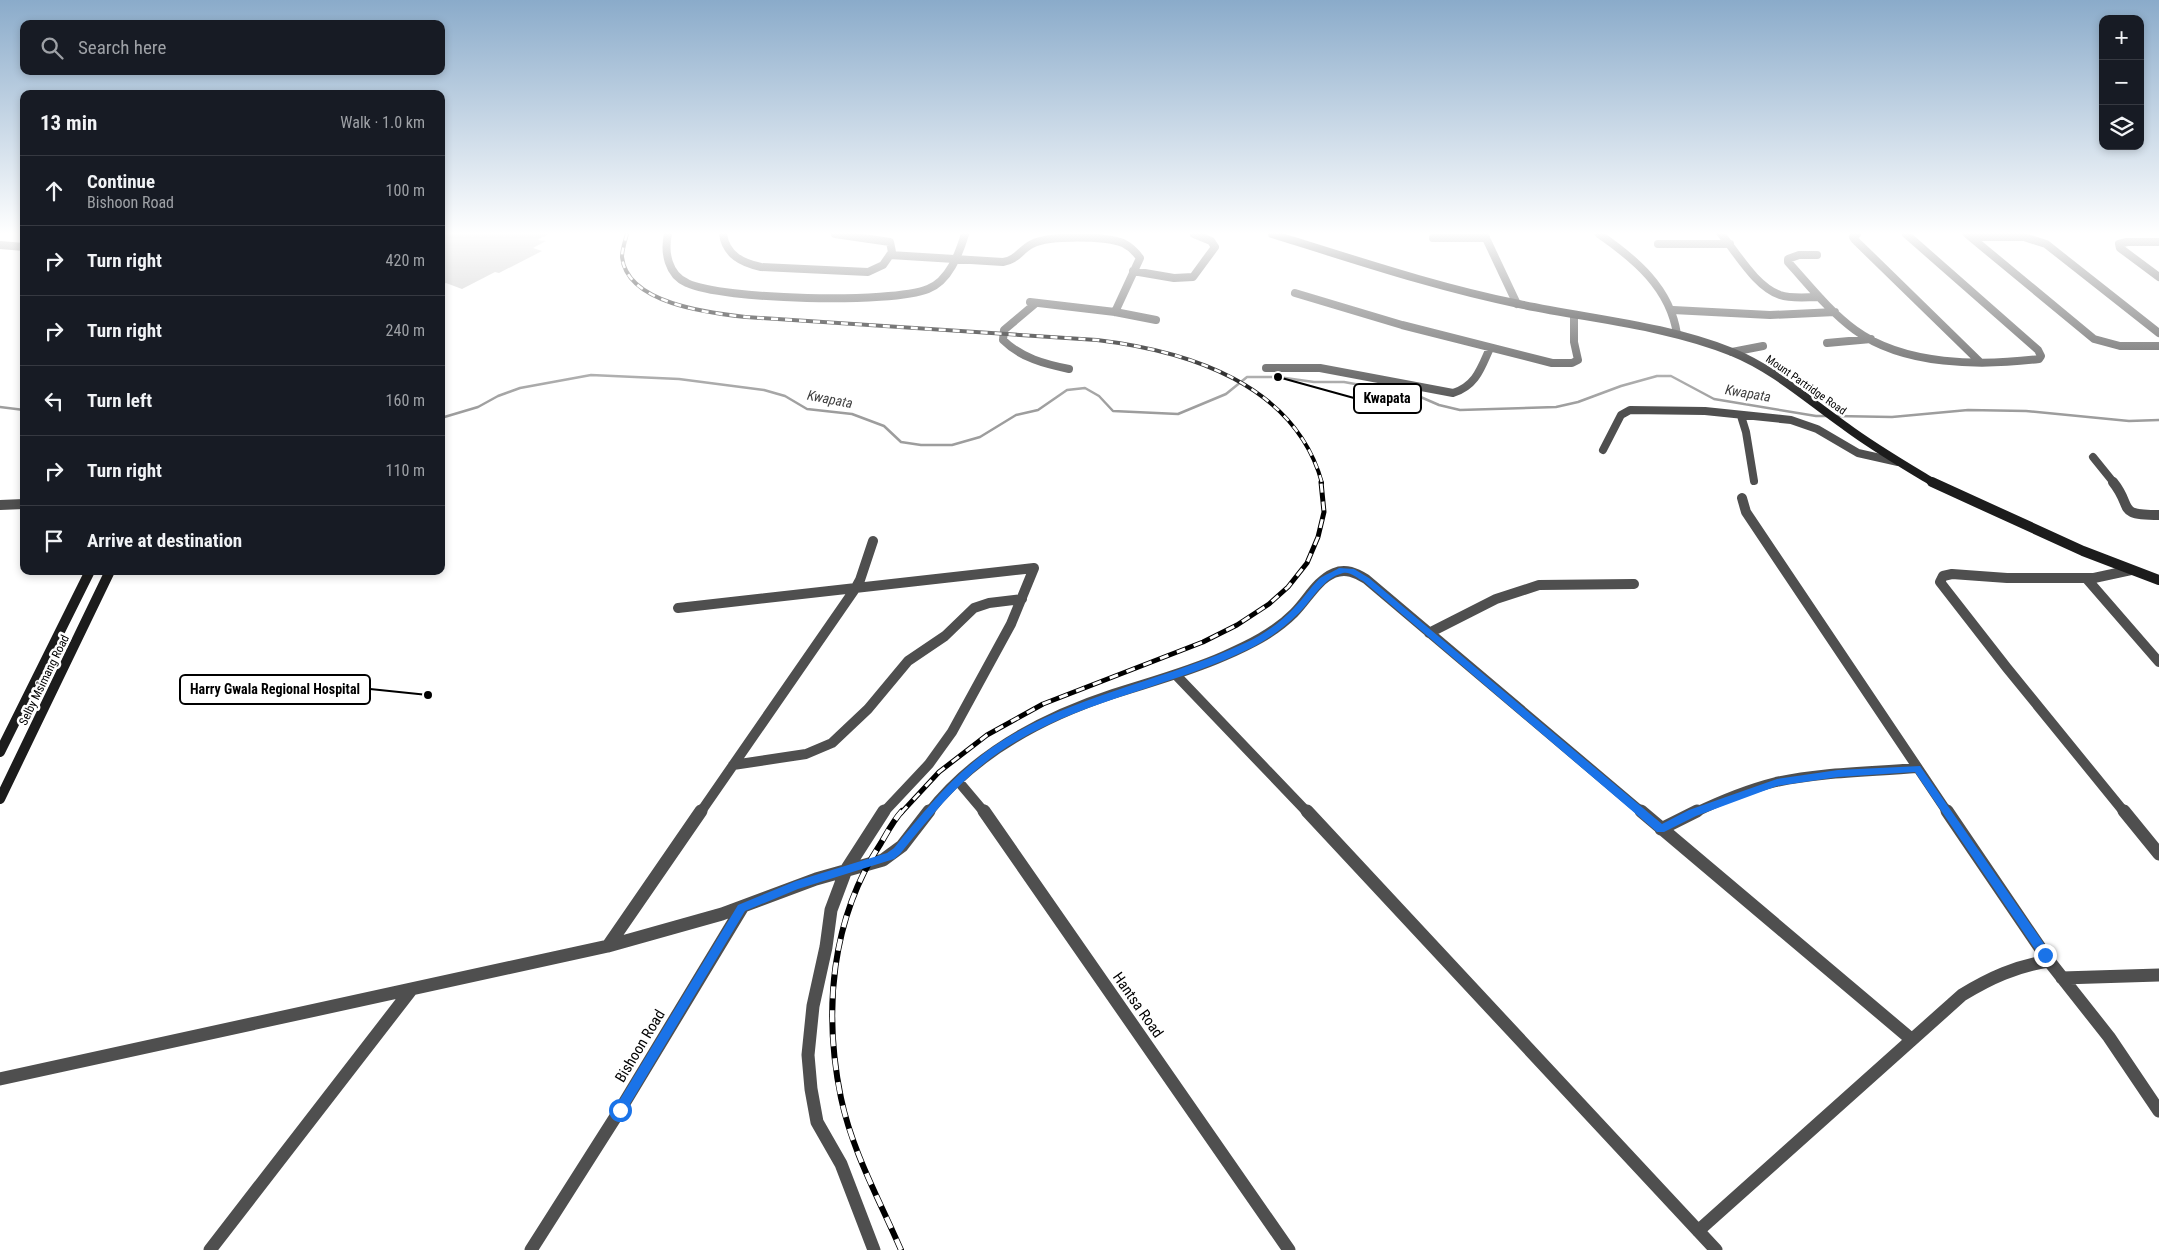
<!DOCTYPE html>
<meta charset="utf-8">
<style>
body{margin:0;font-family:"Roboto Condensed",sans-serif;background:#242831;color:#f1f3f6}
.controls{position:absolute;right:15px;top:15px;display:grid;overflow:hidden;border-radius:10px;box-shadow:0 2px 8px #0003}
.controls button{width:45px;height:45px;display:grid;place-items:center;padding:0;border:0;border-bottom:1px solid #363941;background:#171b24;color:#f1f3f6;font:25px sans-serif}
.stop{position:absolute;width:15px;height:15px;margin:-11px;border:4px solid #1a73e8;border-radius:50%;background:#fff}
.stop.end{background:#1a73e8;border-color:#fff;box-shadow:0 1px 5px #0008}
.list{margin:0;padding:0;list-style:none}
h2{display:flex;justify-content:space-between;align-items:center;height:65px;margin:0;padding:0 20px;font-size:21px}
h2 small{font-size:16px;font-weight:400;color:#9ea1a6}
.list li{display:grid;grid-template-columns:32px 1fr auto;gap:15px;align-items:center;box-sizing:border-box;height:70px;padding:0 20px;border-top:1px solid #363941}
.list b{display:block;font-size:19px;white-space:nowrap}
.list p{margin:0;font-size:16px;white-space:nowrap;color:#9ea1a6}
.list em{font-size:16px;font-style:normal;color:#9ea1a6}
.icon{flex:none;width:28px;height:28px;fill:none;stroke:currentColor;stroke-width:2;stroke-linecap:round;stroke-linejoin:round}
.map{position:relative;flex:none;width:2159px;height:1250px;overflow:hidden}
.search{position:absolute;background:#171b24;box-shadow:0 2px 8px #0003;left:20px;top:20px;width:425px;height:55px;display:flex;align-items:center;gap:12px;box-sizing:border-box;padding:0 18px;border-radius:10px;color:#9ea1a6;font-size:19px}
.panel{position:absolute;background:#171b24;box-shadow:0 2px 8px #0003;left:20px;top:90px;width:425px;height:485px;border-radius:10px}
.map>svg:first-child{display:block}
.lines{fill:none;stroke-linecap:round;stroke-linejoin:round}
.stream{stroke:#9d9d9d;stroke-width:2.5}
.building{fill:#bfbfbf}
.street-far2{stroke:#4f4f4f;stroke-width:8}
.street-far1{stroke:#4f4f4f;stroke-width:10}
.street{stroke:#4f4f4f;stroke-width:13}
.secondary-far1{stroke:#1c1c1c;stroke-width:8}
.secondary{stroke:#1c1c1c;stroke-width:10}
.rail-far2-casing{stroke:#000;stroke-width:4}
.rail-far1-casing{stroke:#000;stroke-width:5}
.rail-casing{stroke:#000;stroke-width:6}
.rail-far2{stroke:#fff;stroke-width:2.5;stroke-dasharray:7;stroke-linecap:butt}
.rail-far1{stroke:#fff;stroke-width:3;stroke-dasharray:9;stroke-linecap:butt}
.rail{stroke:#fff;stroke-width:4.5;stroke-dasharray:12;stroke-linecap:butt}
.route{fill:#1a73e8}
.labels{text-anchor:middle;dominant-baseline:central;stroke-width:5;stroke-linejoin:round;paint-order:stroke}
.far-street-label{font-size:11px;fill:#000;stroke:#fff}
.street-label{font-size:12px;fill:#000;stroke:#fff}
.water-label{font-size:14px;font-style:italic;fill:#3e3e3e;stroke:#fff}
.near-street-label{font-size:15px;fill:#000;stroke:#fff}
.leader{fill:none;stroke:#000;stroke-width:2}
.callout-dot{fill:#000;stroke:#fff;stroke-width:2}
.callout{fill:#fff;stroke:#000;stroke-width:2}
.callout-label{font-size:14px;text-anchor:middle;font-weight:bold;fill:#000}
</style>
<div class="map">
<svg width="2159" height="1250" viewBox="0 0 2159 1250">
<rect width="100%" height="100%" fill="#fff"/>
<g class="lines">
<path class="stream" d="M0,407L24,410
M1836,416L1892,417L1968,410L2026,411L2129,421L2159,420
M441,418L478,407L498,396L520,388L591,375L679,379L764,390L785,396L807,409L852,414L884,426L901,442L921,445H952L980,437L1016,415L1038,410L1067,390L1085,388L1099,396L1113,411L1178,414L1226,394L1247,377H1278L1314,382H1344L1416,395L1439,405L1460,410L1556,407L1578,402L1621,386L1657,376H1671L1714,399L1816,416H1829"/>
</g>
<path class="building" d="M441,234H549L537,240L546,241L533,248L542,251L499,273L495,272L462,289L446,283L441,285Z"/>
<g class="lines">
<path class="street-far2" d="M668,234C664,252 668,275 687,283C722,300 892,304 928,289C949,281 959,254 965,234
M723,234C726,255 742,263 761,267L868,272L883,265L892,252L890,242L835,234
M1484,234L1517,304
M1599,234C1635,259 1670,288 1677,334
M1721,234C1738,254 1755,286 1780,295C1792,299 1806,297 1819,297
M1857,234L1853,237L1855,240L1980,362
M1967,234L2094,339L2120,346H2159
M1971,237H2024L2046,244L2159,333
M1433,238H1486
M2159,242H2127L2119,244L2120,248L2159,277
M1658,244H1730
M0,245L24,247
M890,255L1003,262C1017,260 1020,250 1032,244C1049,235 1105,236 1123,243C1131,247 1135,251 1140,258L1115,312
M1817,255H1799L1788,259V262C1809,285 1829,311 1855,330C1904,366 1981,366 2039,359L2041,356L2038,350L1906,234
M1133,271L1174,278L1193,277L1215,247L1211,241L1194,234
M1295,293L1402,325L1552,363H1572L1578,360L1574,342V316
M1030,302L1115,312L1156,320
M1036,303L1004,330L1003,340C1021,358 1045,364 1069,369
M1673,310L1770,315L1835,312
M1827,343L1871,339
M1732,352L1763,346
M1266,368H1320L1453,393C1476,386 1481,368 1490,348
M1741,416L1746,432L1754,481
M1603,450L1621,415L1630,410L1705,411L1791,420L1817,429L1858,453L1898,462
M2093,457L2114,483"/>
<path class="street-far1" d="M2113,482C2134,508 2115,515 2159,515
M1742,498L1746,512L1948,813
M0,505L24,504
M2086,578L2159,662
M678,608L1034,568L1011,624L952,732L929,764L883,813
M1429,633L1496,599L1539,585L1634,584
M1176,675L1308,813
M733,765L806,754L832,743L868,709L908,661L945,636L974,608L989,603L1022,599
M958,781L985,813
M700,813L855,589L860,580L873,541
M928,813C974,754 1043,717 1113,694C1150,682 1188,672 1224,656C1249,645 1274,633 1294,613C1307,600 1317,580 1334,573C1346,568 1356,573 1366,579L1643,813
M1694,813C1721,800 1748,789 1776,782C1822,772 1870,772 1917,768
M2125,813L2007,668L1940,582L1943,576L1952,574L2007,578H2094L2131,570"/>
<path class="street" d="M984,811L1289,1250
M1307,811L1716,1250
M1641,811L1911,1039
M1947,811L2049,961L2109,1037L2159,1111
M2124,811L2159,854
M1661,829L1697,811
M608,946L701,811
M2062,978L2159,975
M0,1079L608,946L722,914L816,879L883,860L902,846L929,811
M1698,1231L1962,995C1990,978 2016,966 2049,961
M210,1250L411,990
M531,1250L620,1110L742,908
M874,1250L841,1164L817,1122L811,1089L808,1055L813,1006L826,947L831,910L846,870L884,811"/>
<path class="secondary-far1" d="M1272,234C1353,259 1435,287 1519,304C1589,319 1665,325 1732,352C1774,369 1808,400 1845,426C1873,447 1904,465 1934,483"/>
<path class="secondary" d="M1932,482L2083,551L2159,580
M0,752L90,571
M0,799L110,571"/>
<g class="rail-far2-casing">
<path id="rail-far2" d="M627,234C625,241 622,250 622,257C627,304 710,313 746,317L1097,340C1188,351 1295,384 1322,483"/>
</g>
<g class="rail-far1-casing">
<path id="rail-far1" d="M901,813L939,772L987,735L1043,704L1203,642L1237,625L1269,604L1288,587L1307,563L1318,537L1324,512L1321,482"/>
</g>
<g class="rail-casing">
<path id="rail" d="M901,1250C880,1201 852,1151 841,1098C823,1011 831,919 881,843C887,833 893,821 902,811"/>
</g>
<use href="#rail-far2" class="rail-far2"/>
<use href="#rail-far1" class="rail-far1"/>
<use href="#rail" class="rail"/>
</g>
<linearGradient id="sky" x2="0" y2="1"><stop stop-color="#8aabca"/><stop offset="0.57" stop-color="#fff"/><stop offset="1" stop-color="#fff" stop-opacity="0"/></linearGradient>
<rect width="2159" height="409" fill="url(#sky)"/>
<path class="route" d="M1339,568L1354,569L1369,578L1662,824L1689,810L1777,779L1838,770L1920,766L2049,951L2050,955L2049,958H2041L1915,772L1838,777L1777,786L1696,816L1664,832H1657L1363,581C1357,578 1350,571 1343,573C1323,578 1312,600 1299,613C1285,627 1270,638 1253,647C1177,685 1090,698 1017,741C968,769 935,811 900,854L894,859L798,889L745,911L624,1114L620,1116L616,1114L614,1110L616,1106L738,905L796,881L887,853L894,848C929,805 961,765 1010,736C1083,693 1169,679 1245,643C1263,635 1281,622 1294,608C1303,599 1310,588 1319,579C1324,575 1333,572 1339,568Z"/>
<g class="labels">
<g class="far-street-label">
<text transform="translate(1806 385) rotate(35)">Mount Partridge Road</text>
</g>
<g class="street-label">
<text transform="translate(44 680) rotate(-64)">Selby Msimang Road</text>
</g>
<g class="water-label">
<text transform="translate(1748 393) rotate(10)">Kwapata</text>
<text transform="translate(830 399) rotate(11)">Kwapata</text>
</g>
<g class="near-street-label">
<text transform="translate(1138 1005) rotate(55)">Hantsa Road</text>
<text transform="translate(640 1046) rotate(-59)">Bishoon Road</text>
</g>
</g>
<path class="leader" d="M1278 377L1354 398M428 695L370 689"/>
<g class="callout-dot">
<circle cx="1278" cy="377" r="5"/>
<circle cx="428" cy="695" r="5"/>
</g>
<g class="callout">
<rect x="1354" y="384" width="67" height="29" rx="5"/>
<rect x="180" y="675" width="190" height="29" rx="5"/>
</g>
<g class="callout-label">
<text x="1387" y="403">Kwapata</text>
<text x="275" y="694">Harry Gwala Regional Hospital</text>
</g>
</svg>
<div class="controls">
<button>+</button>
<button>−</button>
<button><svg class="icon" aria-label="layers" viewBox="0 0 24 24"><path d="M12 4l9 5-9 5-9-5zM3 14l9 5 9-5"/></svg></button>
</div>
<div class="stop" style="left:620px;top:1110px"></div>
<div class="stop end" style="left:2045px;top:955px"></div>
<div class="search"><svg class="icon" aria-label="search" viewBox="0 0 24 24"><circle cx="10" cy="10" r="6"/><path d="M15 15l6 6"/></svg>Search here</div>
<section class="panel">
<h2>13 min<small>Walk · 1.0 km</small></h2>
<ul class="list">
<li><svg class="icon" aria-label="ahead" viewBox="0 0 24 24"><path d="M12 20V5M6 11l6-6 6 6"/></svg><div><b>Continue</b><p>Bishoon Road</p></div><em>100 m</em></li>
<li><svg class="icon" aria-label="right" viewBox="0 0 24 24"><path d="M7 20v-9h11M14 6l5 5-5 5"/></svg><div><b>Turn right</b></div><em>420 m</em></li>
<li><svg class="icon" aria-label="right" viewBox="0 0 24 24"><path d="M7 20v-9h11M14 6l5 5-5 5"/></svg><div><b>Turn right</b></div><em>240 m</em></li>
<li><svg class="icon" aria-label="left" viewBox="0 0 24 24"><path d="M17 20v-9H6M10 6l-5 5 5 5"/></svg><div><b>Turn left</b></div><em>160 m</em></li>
<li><svg class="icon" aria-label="right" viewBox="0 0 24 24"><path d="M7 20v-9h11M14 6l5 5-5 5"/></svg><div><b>Turn right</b></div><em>110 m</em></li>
<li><svg class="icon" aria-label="arrive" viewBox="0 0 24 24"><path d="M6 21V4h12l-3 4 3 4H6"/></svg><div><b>Arrive at destination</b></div></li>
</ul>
</section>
</div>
